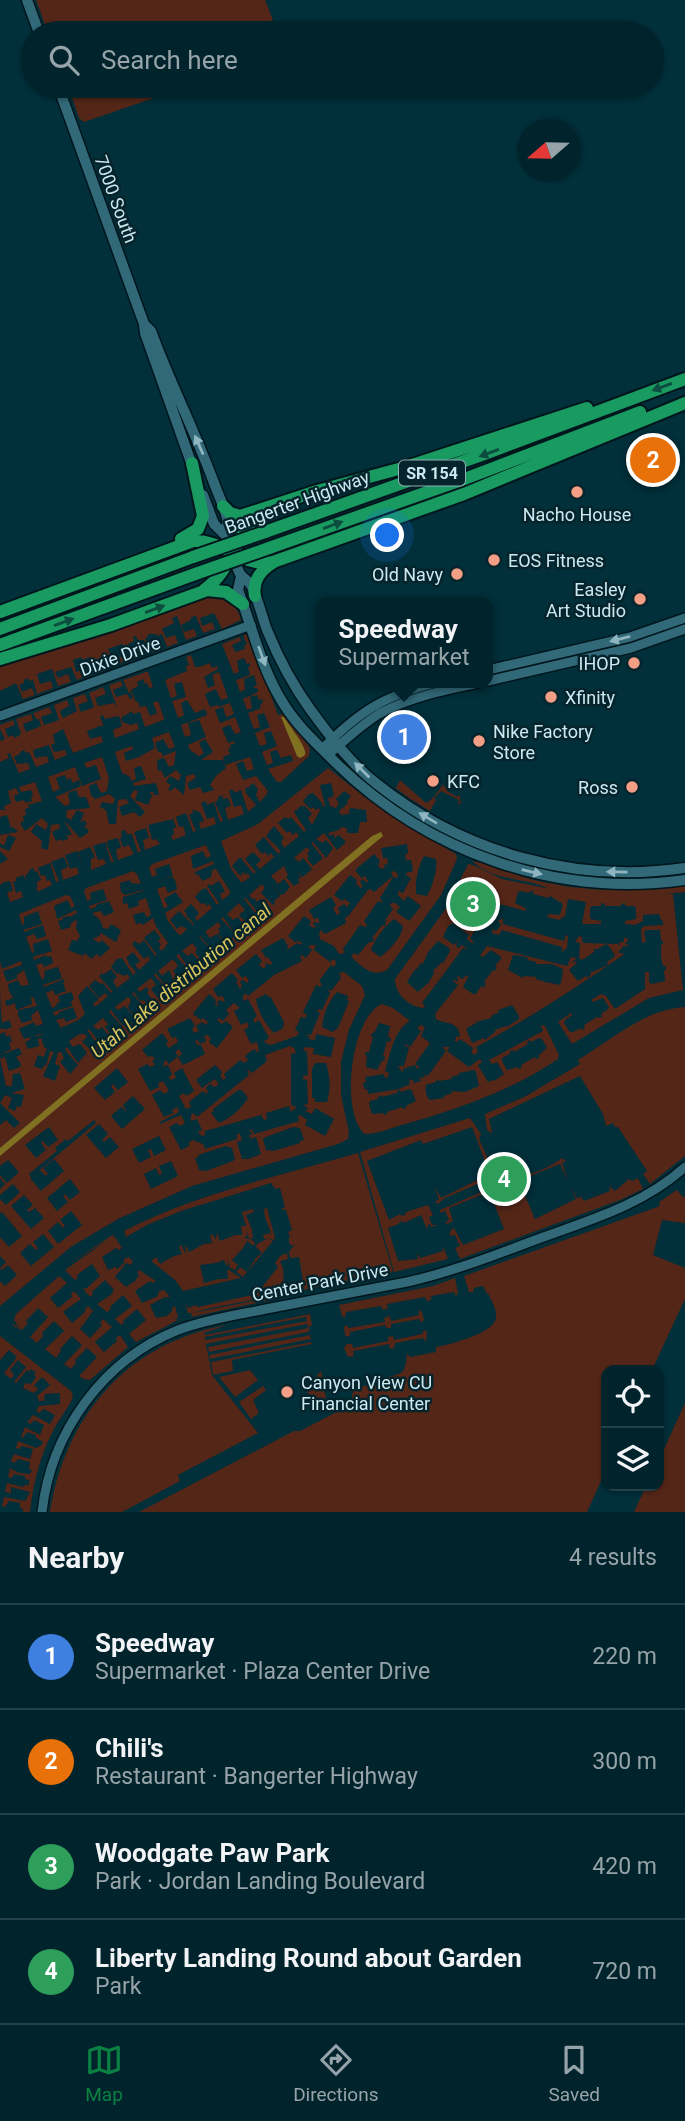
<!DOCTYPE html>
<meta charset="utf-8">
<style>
body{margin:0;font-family:Roboto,sans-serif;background:#0f2f38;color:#f1f3f6}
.controls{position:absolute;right:21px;bottom:21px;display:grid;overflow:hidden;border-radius:14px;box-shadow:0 2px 5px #0004}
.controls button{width:63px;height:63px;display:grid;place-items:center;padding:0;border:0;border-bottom:2px solid #234048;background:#01232c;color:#f1f3f6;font:35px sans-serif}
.compass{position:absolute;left:517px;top:119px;width:63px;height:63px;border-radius:50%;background:#01232c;box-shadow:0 2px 5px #0004;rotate:250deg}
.you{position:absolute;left:388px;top:536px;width:24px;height:24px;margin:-18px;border:5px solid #fff;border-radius:50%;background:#1a73e8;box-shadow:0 0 0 10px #1a73e833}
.badge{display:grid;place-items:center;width:46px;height:46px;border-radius:50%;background:#0b8043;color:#fff;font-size:23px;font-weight:700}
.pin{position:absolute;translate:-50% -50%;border:4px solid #fff;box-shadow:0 2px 7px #0006}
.popup{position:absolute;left:315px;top:597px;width:178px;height:91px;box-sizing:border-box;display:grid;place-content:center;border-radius:14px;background:#01232c;filter:drop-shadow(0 2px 5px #0005);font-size:23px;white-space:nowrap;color:#96a4a9}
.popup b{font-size:26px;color:#f1f3f6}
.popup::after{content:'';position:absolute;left:50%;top:100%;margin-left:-14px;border:14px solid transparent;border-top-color:#01232c}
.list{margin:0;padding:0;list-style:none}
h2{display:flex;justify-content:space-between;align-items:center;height:91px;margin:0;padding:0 28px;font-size:30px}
h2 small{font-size:23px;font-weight:400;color:#96a4a9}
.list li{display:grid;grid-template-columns:46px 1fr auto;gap:21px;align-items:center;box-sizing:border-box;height:105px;padding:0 28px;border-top:2px solid #234048}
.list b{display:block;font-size:26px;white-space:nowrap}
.list p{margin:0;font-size:23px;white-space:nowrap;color:#96a4a9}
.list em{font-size:23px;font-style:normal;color:#96a4a9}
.icon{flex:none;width:38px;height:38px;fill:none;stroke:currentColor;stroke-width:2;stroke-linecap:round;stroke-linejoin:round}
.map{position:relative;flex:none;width:685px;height:1512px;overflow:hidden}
.search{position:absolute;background:#01232c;box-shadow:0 2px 5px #0004;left:21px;right:21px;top:21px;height:77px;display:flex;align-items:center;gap:18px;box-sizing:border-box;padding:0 24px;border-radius:38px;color:#96a4a9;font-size:26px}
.sheet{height:511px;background:#01232c}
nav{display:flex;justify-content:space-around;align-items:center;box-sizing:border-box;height:98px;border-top:2px solid #234048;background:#01232c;font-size:19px;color:#96a4a9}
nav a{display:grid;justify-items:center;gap:4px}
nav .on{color:#0b8043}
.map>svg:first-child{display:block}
.green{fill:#542618;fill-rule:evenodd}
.water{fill:#807022}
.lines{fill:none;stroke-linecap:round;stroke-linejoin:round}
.tertiary-casing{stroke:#00161d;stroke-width:12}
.secondary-casing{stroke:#00161d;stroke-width:13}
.motorway-casing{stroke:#00161d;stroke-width:16}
.tertiary{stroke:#326978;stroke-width:9}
.secondary{stroke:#326978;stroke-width:10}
.motorway{stroke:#199a61;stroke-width:12}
.motorway-bridge-casing{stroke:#00161d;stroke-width:16;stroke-linecap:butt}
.motorway-bridge{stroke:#199a61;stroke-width:12}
.oneway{fill:#0d4d3f}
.oneway2{fill:#8eb5c0}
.poi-dot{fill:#f39f85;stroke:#06242c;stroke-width:2.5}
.labels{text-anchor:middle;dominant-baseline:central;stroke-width:5;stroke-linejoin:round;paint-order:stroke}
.shield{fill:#06242c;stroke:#91adb5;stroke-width:2}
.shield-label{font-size:16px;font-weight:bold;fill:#cce8f0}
.street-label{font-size:18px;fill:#cce8f0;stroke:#06242c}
.poi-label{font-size:18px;fill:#cce8f0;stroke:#06242c;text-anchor:start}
.water-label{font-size:19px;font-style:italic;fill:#dbc45b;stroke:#06242c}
</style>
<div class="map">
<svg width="685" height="1512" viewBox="0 0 685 1512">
<rect width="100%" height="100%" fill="#012f3a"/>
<path class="green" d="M36,0H265L273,20L259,25L262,33H48Z
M68,86H189L84,122L79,118Z
M210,597C224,597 239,606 241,620L222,629L214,613L200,618L202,626L212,622L215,629L203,633L196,616L191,617V620L181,625L184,632L194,629L197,636L186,640L177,616L172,618L174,623L162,629L166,638L175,635L178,643L167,647L162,634L157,636L156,634H148V637L145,638L148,645L158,642L161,649L149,653L144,640H138L136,636L133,637L134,641L128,644L131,651L139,648L142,656L131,660L126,646H124L122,644L108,649L112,659L122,656L124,662L95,673L89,657L83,660L81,657L73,660L76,672L86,668L89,675L77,680L71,667L55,672L58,678L68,674L71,682L58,686L52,669L37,674L40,684L51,681L53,688L37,694L33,680L29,681L28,678L24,680V683L19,685L22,692L32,688L35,695L23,699L16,683L0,691V665L94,638Z
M246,634L250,638L278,715L284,714L310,748L309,756L281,782H277L268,769L293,761L291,755L281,758L277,750L270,752L273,763L267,765L262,752L277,746L271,731L264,733L267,744L260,746L255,733L270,727L264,713L257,715L260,727L254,729L248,713L261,708L260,704L263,703L262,699L259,700L257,695L250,697L252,708L247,710L243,699L258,692L257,688H254V686L257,685L254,675L244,679L245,690L240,692L236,680L250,675L248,667L250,666V663L247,664L244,658L237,661L239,672L234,674L222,644L240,637L241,641L232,645L235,652L245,649L244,646L247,644L243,636Z
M191,655L195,667H199L210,663L212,668L217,666L218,669L204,677L208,688L215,685L212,675L219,672L228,698L221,700L216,689L205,694L210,707L218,705V707L230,703L234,714L226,717L223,707L215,710L220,723L235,717L241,732L235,734L230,725L222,728L228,743L234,741L235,743L230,745L231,748L228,749L230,754L223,757L225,765L250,757L254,769L247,771L243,761L236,764L243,780L256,776L268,791L267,794L260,802L256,795L258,789L253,783L248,788L246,787L245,792L256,805L248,812L241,790L234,793L233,789L229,791L234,807L241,805L244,814L228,820L225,808L231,806L228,798L223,799L222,795L218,797V800L215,802L223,821L220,822L214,802L207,805L206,801L201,803L207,819L214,817L216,824L201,829L199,823L204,821L200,812L192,810L193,813L189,815L196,831L193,832L186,813L176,817L179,827L183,826L186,835L173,840L171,836L174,834L173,829L176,827L173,819L148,825L152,840L156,839L160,844L145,850L143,840L149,838L146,828L134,832L141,851L138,853L132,834H127L125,830L121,831L122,837L120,838L123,847L129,845L134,854L118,860L116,850L121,847L118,838L109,840L106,843L114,862H111L105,842L93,846L98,860L104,859L106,864L91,870V859L95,857L90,847L78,852L85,872L77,851L65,855L70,869L77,867L79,874L63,880L61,870L68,867L64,857L51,862L59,881L56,882L50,863L38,868L41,876L45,875L47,881L50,880L52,885L37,892V882L41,880L37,871L35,872L33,868L29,870V872L25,876L27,882L23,875L16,878V881L13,882L16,893L21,891L23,897L10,902L7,893L13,890L10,881L4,882L0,885V864L8,859L0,851V847L9,851L16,838L8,835L4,846L0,843V835L18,832L13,827L11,828L7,815L0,817V810H5L4,806L11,803L8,791L16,788L19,794L14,796L16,802L23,800L27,803L32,801L31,797L33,795L31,790L21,792L19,787L35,782L42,801L28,805L29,808L25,809L26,815L23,816L24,821L21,822V825L25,831L42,818L48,824L46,830L36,824L31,832L42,841L41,848L48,850L51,825L59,824L60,828L52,832L56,841L61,839L62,841L68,839L67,835H72L64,820L80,838L89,832L86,827L83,828L87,824L84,820L80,823L84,813L77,810L71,820L66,817L67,810L90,808L86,797H79L76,790L68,793L70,804L65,806L55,797L81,786L79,780L72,783L71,778L67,780L65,775L56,778L60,789L53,792L48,777L75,767L82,786L101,779L96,765L87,768L84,763L102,757L109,778L107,791L101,793L96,783L89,786L91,795L95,799L109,794L115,799L113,804L102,802L100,807L106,810L109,824H116L118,800L126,799L129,803L119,807L122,816L134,812L140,817L145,812L130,796L134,790L138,791L135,800L148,805L152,795L149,792H153L154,795H159L156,783L134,786L133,783L146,779L141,766L134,768L136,779L132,781L129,776L122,773L115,752L132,746L133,749L124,753L126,761L139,757L155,748L152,738L169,732L175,747L169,749L163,739L155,743L158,752H161L163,756L176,751L174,765L169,767L164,758L157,760L158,771L161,770L165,778L176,770L181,775L179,781L170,776L166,782L171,785L168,789L171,791L175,787L184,795L186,776L194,774L196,778L187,783L190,790L200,787L203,793L214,790L210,785L216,776L226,768L223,760H201L213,752L205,739L199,743L204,753L199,756L190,750L188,745L206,737L199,720L188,723L191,735L185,737L181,725L207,715L205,709L195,713L187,700L181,703L184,715L178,718L172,701L186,697L182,682L174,684L177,696L171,698L165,680L187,671L186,666L189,665L186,657Z
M146,672H148L153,687L149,688L147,683L145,684L143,679L137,682L138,686L131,690L136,702H138L140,707L146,706L150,716L157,713L153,703L158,701L164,718L163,720L145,727L140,712L133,714L132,711L121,718L122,722L131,725L137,723L139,729L115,738L113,730L122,726L119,716L105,719L103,715L100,717L106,731L103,725L87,731L90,739L101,736L103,742L73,753L63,729L53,735L55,743L51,745L54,752L65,750L67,755L55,760L49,745L33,750L35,758L47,756L49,762L36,767L29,752L26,753L24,750L20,752V754L14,757L17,764L28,763L30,769L19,773L10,753L7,754L9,758L0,762V741L5,739L0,729V725L13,720L15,725L5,729L8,737L13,735L15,738L21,734L16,719L31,714L33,720L23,724L26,732L41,726L39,719H36L33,713L49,707L52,713L41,717L44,725L59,720L54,705L67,700L69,706L60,711L63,718L77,711L73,698L85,694L88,701L78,705L81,712L94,707L89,693L103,687L106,694L95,698L98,706L114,703L117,707L109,685L121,681L123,686L113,690L116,697L127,694L130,699L133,698L131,692L129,693L123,680Z
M328,768L367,799H370L412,829L456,854L457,859L441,895L387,970C372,978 363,967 351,957L354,953L358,955L368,943L375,940L372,938L382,925L385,926L386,919L393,909L390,906L391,903H395L400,907L396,912L409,921L421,906L408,896L404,901L398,895V891L403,893L411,878L406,875V873L413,871L411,860H406L405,855L408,853L407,844L381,848L383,858H387L388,865L384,864L385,868L381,869L378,865L380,861L374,854L355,870L361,878L365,876L368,881L367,883L363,879L360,882L363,887L361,888L356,884L357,880L350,875L334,895L342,901L345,899L350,903L347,907L344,904L338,908L340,913L337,915L333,909L336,905L331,897L309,910L314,919L318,918L320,923L314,922L313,925L317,926L313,928L309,925L311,921L304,916L288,936L295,942L298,941L302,943L301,945L297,943L287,950L288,946L283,938L261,950L266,958L268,957L272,963L271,965L265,963L266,966L264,969L259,965L262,961L256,954L236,970L242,978L246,976L249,981L247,983L243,980L240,982L242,986L240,989L236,982L238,980L232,973L213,989L218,997L223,996L225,1002L219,1000L217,1003L219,1007L215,1004L216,1000L209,994L194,1012L193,1014L201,1020L203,1018L208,1022L206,1025L202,1022L196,1026L199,1031L194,1033L192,1029L195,1026L190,1018L167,1029L172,1038L176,1037L178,1042L169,1048L166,1044L168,1041L162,1033L142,1050L148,1057L152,1056L156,1059L152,1060L155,1065L150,1067L147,1064L138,1069L150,1091L159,1087L158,1083L163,1081L169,1091L164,1094L160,1090L152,1095L164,1117L173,1113L172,1110L177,1107L179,1112L160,1122V1124L181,1115L185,1123L180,1126L177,1123L169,1127L181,1150L189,1146V1142L193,1140L203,1144L205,1149L237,1139V1134H240L242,1140L237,1142L242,1159H249L261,1154L256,1137L250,1139L249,1134L252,1135V1133L249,1131L252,1129L254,1134L299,1121L298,1116L300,1115L307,1120L305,1125L325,1136L334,1119L315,1108L312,1114L305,1111L308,1109L306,1106L303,1107L304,1105L308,1104L307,1080L303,1079V1076L308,1075L307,1052L303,1050L305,1047L314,1048L313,1054L331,1057L335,1038L316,1034L315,1040L308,1039L310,1037L305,1034L311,1035L320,1013L317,1011L318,1009L322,1010L330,993L327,989L331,991L341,978L339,973L344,972L362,986L365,995L349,1030L341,1062V1095L349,1132L348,1139L338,1144L192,1186L120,1218L72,1246L0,1306V1281L5,1286L17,1275L8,1265L2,1270L0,1268L6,1262L0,1256V1237L9,1247L22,1236L2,1212L0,1213V1199L6,1205L20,1192L13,1184L0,1195V1189L5,1184L0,1178V1175L7,1183L19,1172L8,1160L0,1166V1125L6,1120L14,1128L20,1123L0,1103L5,1095L12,1098L8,1108L15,1111L17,1106L21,1107L24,1095L11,1093L25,1089L20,1073L13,1074L12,1086H6L0,1059L5,1057L9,1071L20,1067L21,1064L16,1057L22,1054L19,1048L0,1055L11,1049L9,1043L12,1041L10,1035L7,1037L4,1032L0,1034V1029L4,1028L5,1030L12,1027L9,1020L2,1023C0,1007 0,981 0,962L2,969L21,961L22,965L3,971L7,982L17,978V975L24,970L29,985L21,986L18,980L8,984L9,991L13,998L5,1001L7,1006L15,1003L16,1010L32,1004L31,997H33L37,1006L18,1010V1015L22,1023L32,1020L31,1016L38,1010L43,1024L36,1026L34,1022L19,1029L24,1039L44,1033L37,1037L36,1035L30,1038V1040L25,1042L28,1049L39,1046L38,1039L41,1038L44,1047L47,1049L44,1057L38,1055L34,1066L42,1069L44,1065L46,1066L50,1051L54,1052L43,1076L55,1081L60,1066L55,1064L58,1052H61L64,1058L60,1062L70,1074L78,1065L65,1050L67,1047L78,1063L87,1053L80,1044L73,1047L69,1042L70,1040L80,1034H85L87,1037L82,1042L91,1050L97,1044L87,1030L89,1029L99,1042L109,1036L102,1027L98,1030L93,1026L103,1018L108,1024L105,1027L111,1035L118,1032L122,1026L109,1012L111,1010L123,1026L130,1021L134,1026L138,1022L125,1006L118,1010L115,1007L128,997L131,1000L128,1008L134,1016L145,1008L132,993L134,992L140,1001L143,1000L147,1003L152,999L147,993L149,990L146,987L140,992L137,989L151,978L156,985L151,989L157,997L165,992L166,988L154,975L156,973L163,983L166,981L169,985L174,981L169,970L162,976L158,971L173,959L178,966L173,971L179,978L188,973L189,970L176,956L179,954L191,971L199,967L196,964L199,961L192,953L188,956L182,951L192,943L197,949L195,952L201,960L210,955L212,951L199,937L200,936L212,950H218L222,946L221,944L223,942L217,934L210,938L205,932L218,922L221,926L218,929L220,931L218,934L224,941L231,940L235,933L221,919L223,917L235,933L244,926L238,917L233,920L227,914L239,903L245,910L239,915L246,922L255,918L256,914L244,899L246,898L259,914L267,906L260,899L257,902L254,898L252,899L249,895L262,884L265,888L261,893L273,905L275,904L274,901L280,896L271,884L280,895L284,894L290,887L284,879L278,884L271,876L284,866L288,875L286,877L294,886L300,882L298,880L301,877L297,872L303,877L312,869L303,858L299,862L294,858L307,847L310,851L307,853L309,856L307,859L313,866L323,858L311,843L313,842L326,858L333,848L326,840L322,843L316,839L324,833L337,850L346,842L339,835L335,838L333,834L330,836L328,833L339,830L341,827L347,828V833H358L360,822H367L366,810L350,808L349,814L341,815L339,811L348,803L347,801L351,796L344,791L336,799L339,803L336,808L330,806L328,798L334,796L331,783L320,785L325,806L323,807L322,803L313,793L309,794L303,801L310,809L313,807L316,810L319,808L320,810L312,825L308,818L312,814L305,806H301L294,812L306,830L304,832L291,817L288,819L285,817L278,823L287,833L289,831L293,835L296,832L299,836L284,848L281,842L284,838L274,826L266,836L281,851L278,854L264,837L255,845L262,854L265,852L268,856L271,853L274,857L260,869L256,865L261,860L253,852L245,859L256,872L254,874L240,857L232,866L240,876L244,872L246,875L248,873L250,877L243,882H241L231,869L221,841L258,824ZM424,856L436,859C438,870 432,887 427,896L416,894C415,881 418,867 424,856ZM394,919L403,926C402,937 388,952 380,957L371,950C376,938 383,927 394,919ZM337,992L348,996L347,1000L349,1001L338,1028L332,1032L322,1027C323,1014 329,1001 337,992ZM315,1063H326C330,1076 331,1090 327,1102H315V1098H312V1069ZM117,1068L128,1082L118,1090L113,1084L111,1086L115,1092L105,1100L94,1088ZM133,1096L145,1109L122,1129L111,1116L121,1107L127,1112L123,1105ZM94,1120L96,1123L31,1177L29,1174L57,1151L55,1148L66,1139L68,1141ZM99,1124L108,1134L102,1140L104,1142L110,1137L119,1147L106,1158L86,1135ZM49,1127L58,1140L48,1147L43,1141L41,1143L46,1150L36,1158L25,1145ZM293,1127L300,1128L304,1140L300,1141V1143L273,1151L266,1150L263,1139L266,1137ZM159,1136L166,1150L154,1156L151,1149L148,1150L151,1157L139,1163L132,1149ZM226,1146L232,1148L235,1159L233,1161L206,1171L199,1170L195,1158L199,1157L198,1155ZM54,1159L64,1171L41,1191L30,1178L40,1170L46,1176L48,1174L43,1168ZM171,1161L178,1176L151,1189L144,1174L156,1168L159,1175L162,1174L159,1166ZM70,1179L80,1192L70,1200L65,1194L63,1196L68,1202L57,1211L47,1198ZM24,1195L33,1205L27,1210L29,1212L35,1208L44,1218L31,1229L11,1206ZM71,1211L82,1225L58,1244L48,1231L58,1222L63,1228L65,1226L60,1220ZM43,1234L54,1247L31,1266L20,1253L30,1244L36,1250L38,1248L33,1242Z
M400,780L426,803C435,799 440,786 448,780L450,785L446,782L443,786L448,789L447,791L457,797L459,794L461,803L458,805L459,800L441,791L434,798L436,800L430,811L409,798L396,788Z
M206,845L211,856L206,858L203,851L191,856L193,869L213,861L214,864L195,872L196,875H199L202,881L211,877L212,870L216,869L230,891L229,895L222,900L220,894L225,891L219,881L211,886L209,884L207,886L219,903L217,905L206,888L201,890L195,897L201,904L204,903L207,906L209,904L212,908L197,921L195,918L199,913L191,904L184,911L187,914L186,915L194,924L193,925L179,911L170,920L177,929L181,926L187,929L181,935L178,934L168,921L165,913L183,902L175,892L164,899L168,906L164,909L157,889L165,886L168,893L177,889L175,880L172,877L159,881L173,876L169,864L155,869L157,875L152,877L149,868L152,864Z
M480,851L525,865L685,871V876L617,881L531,869Z
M472,861C493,864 514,875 534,880C584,892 635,893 685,886V892L666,894H673L683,990L649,998L572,1044L558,1022L571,1013L572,1015L565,1020L564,1023L570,1032H573L581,1028L582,1030L585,1028L584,1025L597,1017L599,1018L602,1017L601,1014L608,1009L609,1007L603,998L593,1002L591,1000L601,994L606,996L615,1009L645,989V972H649V982L651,984L665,981L664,970H666V966H663L661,957V945L663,944V941H661L660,930H646L644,932L646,942L642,943L641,929L644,926L663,925V921L661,920L659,914L643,915V921L635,925L625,924V921L636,919V908L634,906H625V903L621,904V906H605V904L601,903V906H592L590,908V919L601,921V924H582L586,902L568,899L565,916L559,920L547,917L549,914L560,915L563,904L550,896L548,898L533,894L534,892L530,891L529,893L521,891L518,892L515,903L525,908L526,911L499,904L493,905L470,938L474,942L472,943L467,939L469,935L453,923L448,926L443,937L454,945L457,941L456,946L459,948L462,945L468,950L463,948L422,1003L425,1006L424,1008C410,1008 394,993 395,979L447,907L468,864L473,865L502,879L550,889C525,877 494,882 472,861ZM438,941L449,948L450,951L443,963H441L433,971L434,973L428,984H427L418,992L407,982L415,969L416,970L421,963L423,964L428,952Z
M133,871L137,874L141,884L131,883L130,880L120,883L121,892L125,895L143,890V891L123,897V904L127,903L129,909L139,905L138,901L146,898L151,914L147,918L144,912L133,915L136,924L141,923L143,925L153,918L157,928L168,943L162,951L159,948L161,944L158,941L161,938L154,930L144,938L157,955L155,956L144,940L139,944L135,941L132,944L144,959L148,956L150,960L139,970L135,965L140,961L133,952L126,958L129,962L128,963L136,972L133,975L122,958L117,959L111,967L117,974L119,973L123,976L127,974L130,978L117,988L113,981L117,977L111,969L103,975L102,973L99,976L113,992L111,993L103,983L101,984L95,980L89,986L99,998L105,993L108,996L95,1007L93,1004L98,1000V998L87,986L78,996L85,1014L78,1020L61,1028L56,1020L64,1018L66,1022L77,1018L73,1007L59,1012V1014L55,1016L53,1012L72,1006L71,1002L74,998L71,992L58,996L60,1002L56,1004L57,1006L52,1008L46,993L53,990L55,995L66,991L63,983L65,982L63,979L44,987L43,985L62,978L58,967L44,971L45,976L42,980L36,965L42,963L44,967L53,963L51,956L47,957L46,955L34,960L33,957L52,951L48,939L33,944L34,952L32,953L26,937L34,934L37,939L46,936L43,925L24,932L23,930L42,924L38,911L24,917V924L22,925L19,914L66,895L70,896L75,906L71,908L68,900L54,906L57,919L76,910L77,913L70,917L69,916L62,918V920L58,921L61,930L71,927L70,924L77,919L76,928L80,936L77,941L72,940L68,950L83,956L85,953L91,959L97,954L100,957L110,948L102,940L99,943L93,939L99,936L101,933L116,942L121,930L111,924L108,929L103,928L100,920L92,913L101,911L104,916L114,912L109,901L96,905V907L90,909L89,906L107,900L103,889L90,893L91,899L87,901L84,891L86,888Z
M394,871L397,873L398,878L393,877L380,898L383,903L378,901L364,921L367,925L365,927L360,925L343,949L345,953L339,954L334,946L320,939L319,934L321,930L325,934L346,923L345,918L349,915L368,890L371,889L374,892L393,876L391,872Z
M503,918V924L564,941L566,935L568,936L567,948L562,952V947L502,930L499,935L492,933V929L496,931L501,925L498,921Z
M579,936L582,937V941L584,943L618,944L620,946L619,942H624V937L629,940L625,943L629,946H623L622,949L619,950V953H623V955C575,989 526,1020 476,1047L478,1052L476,1054H471L473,1048L460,1039L457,1042L455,1041L456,1037L460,1036C458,1020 446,1025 436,1019L435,1014L458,985L453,981L454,979L455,981H458L457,975L462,979L467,975L468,977L463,987L473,994H476L481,986L483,988L486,984L484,982L493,970L495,971L497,968L495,966L501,959V957L491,950L483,957L480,956L487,946L567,966L571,957L577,958L571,963L576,961L577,963L569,970L578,981L586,976L587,978L591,975L590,973L608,965L607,962L614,957L615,955L608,945L606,944L598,949H594V952L582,960L579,958L580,943L575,942ZM513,955L527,957L528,960L536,962V964H552L563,969L561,983L558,985L548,982V983L536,979V977L524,976L523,978L508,970ZM512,1005L519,1016V1019L507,1027L506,1026L495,1030V1032L485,1040L484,1038L472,1043L466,1029L479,1021L492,1018L491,1016L499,1012L498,1010Z
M311,945H316L314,950L330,962L333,959L335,960L336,964L334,967L331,965L319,981L322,984L320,987L316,985L303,1012L307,1015L305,1018L301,1017L295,1030L299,1032L297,1036L271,1045L267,1044L264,1041L269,1038L259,1020L255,1023L253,1019L257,1016L248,999L243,1001V996L245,993L248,996L274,975L302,961L300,956L302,955L306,958L312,950L308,947ZM266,994L268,997L270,996L284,1022L283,1028L274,1033C265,1024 258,1012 256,999Z
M234,1003L240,1008L234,1011L241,1025L247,1022L249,1027L244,1030L251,1044L257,1042L259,1051L257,1052L254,1049L245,1056L248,1060L244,1063L240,1060L224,1074L226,1078L223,1080L220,1076L222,1072L215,1065L196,1080L202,1088L215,1079L219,1084L214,1087L210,1084L206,1088L208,1092L206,1094L203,1091L189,1102L191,1107L186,1109L179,1096L184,1093L186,1096L194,1091L182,1068L174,1073L176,1078L170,1080L169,1077L172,1074L168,1065L163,1067L164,1062L166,1060L169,1064L178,1056L175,1052L179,1049L182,1054L178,1057L183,1065L205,1054L201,1045H197L195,1041L197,1040L200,1044L206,1041L204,1036L207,1035L211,1038L209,1042L217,1048L233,1027L226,1021L222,1024L217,1020L219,1018L223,1021L229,1014L226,1010Z
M382,1004L393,1008L410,1021C394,1030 391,1052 385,1071L389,1073L388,1077L385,1078L384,1074L365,1077L366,1082L363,1083L364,1089H367L368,1094L399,1089L410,1084L409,1079L413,1080L414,1083L421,1081L419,1077L424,1078L425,1076L421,1073L427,1076L430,1073L446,1051L442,1047H450L447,1051L469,1067L480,1059L482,1062L478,1065L488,1082L493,1080L494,1081L504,1074L497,1062L492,1064L489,1060L543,1031L541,1026L542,1025L545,1026L559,1055L558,1059C511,1091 456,1110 402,1125C390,1128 378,1134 365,1134C340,1115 350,1017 382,1004ZM379,1023L390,1026L388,1037L391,1038L390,1042L387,1041L383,1056L385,1057L384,1061L382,1060L377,1070L366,1067L367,1056L365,1055L366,1052H369L373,1037L371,1036L372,1033H374ZM539,1038L542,1039L547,1048L539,1055V1058L536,1059L535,1057L521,1065L522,1067L519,1069L517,1067L507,1070L502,1061V1058L510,1054V1051L513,1050L514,1052L528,1044L527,1042L530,1040L531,1042ZM474,1070L476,1072L479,1086L465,1092L452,1091V1093L444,1096V1098L430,1100C426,1097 425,1089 426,1085L436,1082L437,1079L439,1081L452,1079L451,1077L459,1075V1073ZM410,1089L412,1091L416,1101L406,1106V1108L403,1109L402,1107L387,1112V1114L384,1115L383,1113L372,1114L369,1104L370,1101L378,1099V1097L381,1095L382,1097L397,1093V1091L400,1090L401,1092Z
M685,1007V1156L650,1184L643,1174L647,1171L618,1127H615L613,1123L606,1126L603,1114L580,1076L489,1119L492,1132L491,1133L487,1130L485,1114L526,1096L580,1064L578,1060C611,1040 645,1009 685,1007Z
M421,1025L425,1027L421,1036L430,1043L415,1064L419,1067L417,1069L415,1065L403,1069V1073L398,1066H404L409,1048L404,1045L405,1044L410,1047L421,1031L417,1028Z
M290,1046L294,1048L296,1053L291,1054V1105L297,1107L291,1112L289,1106L266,1113L267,1119L264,1120L261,1115L205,1131V1136L200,1135L198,1132L202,1130L197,1119L191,1121V1115L193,1113L197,1117L249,1075L247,1069L252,1073L267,1061L265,1055ZM238,1090H242L248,1098C241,1109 231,1118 219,1123L211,1113L214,1111L213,1109Z
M470,1118L481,1134L479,1139L491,1166L495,1170L491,1181L487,1183L482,1182L445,1198L438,1204L435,1202L439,1199L434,1186L441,1198L490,1174L472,1127L423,1144L421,1140L367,1161L389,1220L400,1214L402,1216L406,1214V1212L428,1205L433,1215L429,1217L432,1225H438L431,1227L429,1223L427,1229L421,1215L404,1223L403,1221L399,1222V1224L388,1228L398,1261L418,1259L417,1253L420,1258L443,1251V1246L448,1259L394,1272L360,1152Z
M358,1153L393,1272L207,1309L193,1313L302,1291L303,1293L191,1317L192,1313H188L185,1304L188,1308L196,1305L198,1307L252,1295L253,1288L258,1292L278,1267L275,1263L280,1256L287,1253L288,1259L280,1261L283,1268L284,1285L303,1281L299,1257L290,1258L289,1252L295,1244L292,1246L289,1243V1236L293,1235H289L288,1232L292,1230L286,1210L281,1209L285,1207L280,1188L275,1189L271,1183L181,1211L147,1225L126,1237L124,1231C197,1193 280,1176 358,1153Z
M562,1158L566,1161L562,1163L568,1180L560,1164L525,1178L519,1182L535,1219L576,1199L571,1187L577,1198L581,1197L584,1201L610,1191L609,1186L615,1191L629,1179L632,1181L638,1178L643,1189L620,1200L460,1259L455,1248L460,1246L455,1235L450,1236V1231L454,1228L463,1245L504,1229L490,1193L488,1192L449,1208L453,1221L447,1224L445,1222L449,1220L445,1211L440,1213V1210L493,1187L496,1188L494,1194L497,1196L506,1197L519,1189L515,1186L516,1177C531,1175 551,1167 562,1158Z
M677,1190L683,1197L685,1196V1223L662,1220L653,1255L685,1268V1299L652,1370H606V1470L587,1512H139L294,1431H300L348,1406L352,1397L354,1385L358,1383L359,1387L383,1382V1378C405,1373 405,1374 407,1353L410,1357L436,1352V1347C449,1345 489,1334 495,1321C499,1313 492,1302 489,1295L486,1292L483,1286L474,1288L473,1292H469L464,1276L660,1206L659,1202Z
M267,1208L275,1238L274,1240L268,1238L273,1241L243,1277L236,1272L240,1267L247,1272L256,1258L262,1253L256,1247L257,1244L267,1239H264L263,1235L271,1233L265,1217L264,1209L256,1211Z
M253,1209L254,1212L246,1215L252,1230L253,1239L248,1237L247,1230V1236L244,1238L251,1239L255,1243L254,1246L247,1241L243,1248L232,1260L238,1265L235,1270L230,1268L227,1258L228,1264L227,1267L224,1260L216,1263L200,1265L204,1283L219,1279H228L227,1270H229L241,1278L183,1291L175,1280L151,1261L156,1257L160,1264L174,1256L182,1254L179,1247L181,1245L186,1254L185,1244L189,1252L204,1244L212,1243L210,1235H213L216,1240L217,1232L220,1241L235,1235H242L241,1226H246L242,1212Z
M114,1234L113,1237H115L122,1248L119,1250L116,1248L102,1257L108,1270L115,1267L117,1269L124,1263V1259L129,1257L133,1262L130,1265L126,1263L115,1277L126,1287L135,1281L139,1275L137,1272L139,1270L156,1281L153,1283L150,1281L135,1291L142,1303L158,1296V1292L164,1290L170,1297H165L150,1305L156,1318L167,1316L172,1311V1308L175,1306L178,1317L175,1320L180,1319L136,1342L129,1334L146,1320L137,1309L123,1321L124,1323L121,1325L115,1319L132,1306L123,1295L110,1307L111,1309L107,1312L97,1304L111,1295L114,1290L105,1280L92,1292L93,1294L90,1297L83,1289L87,1288L100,1276L92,1264L77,1275L78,1278L75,1280L65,1270L109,1239L64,1267Z
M59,1276L67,1283L50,1298L58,1308L72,1297L71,1294L74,1291L81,1299L63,1312L72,1323L85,1312V1309L88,1306L93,1311L80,1329L90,1338L102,1325L100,1323L103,1319L112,1327L95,1342L104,1352L117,1341L116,1338L120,1335L128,1347L90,1380L84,1379L79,1376L97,1357L87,1348L75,1360L76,1363L71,1369L64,1364L82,1345L72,1336L60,1349L61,1351L56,1358L45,1349L64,1331L54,1321L42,1333L43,1336L37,1343L30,1337L48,1317L38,1308L26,1321L28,1323L22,1330C18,1328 14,1328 12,1323L20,1329L14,1320L16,1314Z
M455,1278L458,1293L456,1296L454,1292L431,1296V1300L427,1301L425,1297L387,1304L388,1308L383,1310L381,1306L346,1312L345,1318L342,1316L339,1305L433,1286Z
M419,1310L422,1312L424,1320L421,1322L419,1319L391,1324V1328H387L385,1325L350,1332V1335L347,1337L345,1335L344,1327L346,1325L349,1328L385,1322L384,1318L390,1316L391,1321L419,1315Z
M310,1314L312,1325L309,1327V1332L209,1352L208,1347L308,1328L307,1324L206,1344L212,1375L258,1433L178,1475L180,1481L122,1512H50C65,1415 129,1342 227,1325L204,1333L205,1335ZM306,1317L307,1321L205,1340V1337Z
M424,1330L427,1332L426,1342L423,1338L395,1343L394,1348L390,1349L389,1344L353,1351L354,1356L348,1357L344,1348L347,1344H352L353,1348L388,1341V1337L393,1336L394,1340L422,1334Z
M310,1335L311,1339L210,1359L209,1355Z
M0,1336L71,1391L73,1397C68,1409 59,1419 53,1431C40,1456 33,1484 30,1512H23V1509L20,1508V1503L9,1501L5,1507L2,1506L4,1497L25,1501L30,1492L11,1487V1493L5,1492L7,1483L23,1487L24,1485H29V1480L25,1479V1476L14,1474L12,1478L8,1477L10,1468C19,1474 21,1473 30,1474L32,1470L29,1469L30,1462L18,1459L15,1463L11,1461L14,1454L30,1459L33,1449L22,1446L19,1449L16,1448L18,1441L36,1448L43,1444L42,1441L36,1438V1435L27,1432L23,1438L21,1437L25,1427L40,1435L44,1425L34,1420L31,1424L27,1422L33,1415L50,1424L55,1415L44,1409L39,1413L36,1411L39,1406L60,1404V1393L45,1394L44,1401H39L37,1396L50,1385L42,1377L34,1385L38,1389L34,1393L23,1388L25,1383L31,1384L36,1377L34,1375L36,1373L31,1369L29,1372L27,1370L16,1383L14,1382L26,1367L18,1360L10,1370L14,1375L11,1379L4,1373L15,1360L16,1356L9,1350L0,1360Z
M311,1342L312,1344L232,1360L233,1371L213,1375L211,1362Z
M250,1370L258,1380L235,1397L219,1377Z
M321,1371L326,1398L316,1406L306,1390L310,1386L309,1385Z
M263,1386L266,1390L253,1400L259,1413L251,1419L239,1402Z
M685,1403V1512H634L646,1486H659V1460Z"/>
<path class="water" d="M281,717H284C288,724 308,748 305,755C304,756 302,757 300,758L297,756Z
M381,832L383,836L0,1156V1148L372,836Z"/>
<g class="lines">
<g class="tertiary-casing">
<path id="tertiary" d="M488,670L630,637L685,618
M488,681L631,648L685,629
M0,716L251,625
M322,749C359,712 383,696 435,683
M328,755C344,741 361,725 379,714C410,697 445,690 479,683
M42,1512C51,1432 103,1360 178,1330C207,1319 237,1315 266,1309C313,1300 360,1291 407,1282C452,1272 495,1255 538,1239C590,1220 643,1205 685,1167"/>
</g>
<g class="secondary-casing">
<path id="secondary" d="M27,0L39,33
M58,86L144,324L145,333L193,468
M144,324L151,331C170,383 195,431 214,483C218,494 224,506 227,518C228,524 226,532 227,539C230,550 235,563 240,574C243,578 248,580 251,585C257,595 262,617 267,630C278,657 292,684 310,709C329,735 351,764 377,784C464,853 575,884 685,868
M203,495L214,524L227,537
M241,576L238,590C252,627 262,670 283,703C297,726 317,744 336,763C428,853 557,898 685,880"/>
</g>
<g class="motorway-casing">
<path id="motorway" d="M223,506L230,513L240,516L317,491L406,467L587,408
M265,532L487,453L685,379
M181,539L198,529L203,516L192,463
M269,548L467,478L640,412
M204,590C233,570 235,532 263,511
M255,596C252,580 261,570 274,562
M0,612L193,541C223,539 241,568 273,562L464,494L685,403
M0,629L193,557
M0,645L198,573
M0,659L111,625L207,590L226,592L243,604"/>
</g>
<use href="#tertiary" class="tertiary"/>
<use href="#secondary" class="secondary"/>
<use href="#motorway" class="motorway"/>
<g class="motorway-bridge-casing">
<path id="motorway-bridge" d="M193,557L265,532
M198,573L269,548"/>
</g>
<use href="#motorway-bridge" class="motorway-bridge"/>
</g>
<defs><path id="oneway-solid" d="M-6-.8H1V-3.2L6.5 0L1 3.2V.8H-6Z" transform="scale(1.75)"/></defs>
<g class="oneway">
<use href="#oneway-solid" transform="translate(662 387) rotate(160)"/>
<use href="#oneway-solid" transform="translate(489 453) rotate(160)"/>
<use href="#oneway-solid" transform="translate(333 525) rotate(-20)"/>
<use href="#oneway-solid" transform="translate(155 609) rotate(-20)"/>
<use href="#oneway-solid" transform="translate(64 622) rotate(-20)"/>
</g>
<g class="oneway2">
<use href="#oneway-solid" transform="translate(199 445) rotate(-114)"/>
<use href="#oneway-solid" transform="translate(620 639) rotate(166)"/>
<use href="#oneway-solid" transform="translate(262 656) rotate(70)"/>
<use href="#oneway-solid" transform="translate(362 770) rotate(-135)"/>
<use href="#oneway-solid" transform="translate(428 818) rotate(-149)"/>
<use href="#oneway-solid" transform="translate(532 872) rotate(13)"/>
<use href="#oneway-solid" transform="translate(617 872) rotate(-179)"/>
</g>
<g class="poi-dot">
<circle cx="577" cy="492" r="7"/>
<circle cx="494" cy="560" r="7"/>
<circle cx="457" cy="574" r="7"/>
<circle cx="640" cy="599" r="7"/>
<circle cx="634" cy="663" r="7"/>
<circle cx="551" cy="697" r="7"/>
<circle cx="479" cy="741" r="7"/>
<circle cx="433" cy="781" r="7"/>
<circle cx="632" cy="787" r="7"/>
<circle cx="287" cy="1392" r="7"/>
</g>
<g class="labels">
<rect class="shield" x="399" y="460.5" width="66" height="25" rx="5"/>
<g class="shield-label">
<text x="432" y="473">SR 154</text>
</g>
<g class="street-label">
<text transform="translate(116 199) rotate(70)">7000 South</text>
<text transform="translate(297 502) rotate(-20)">Bangerter Highway</text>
<text transform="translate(120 656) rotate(-20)">Dixie Drive</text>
<text transform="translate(320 1282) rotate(-11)">Center Park Drive</text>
</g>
<g class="poi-label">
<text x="577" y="514" text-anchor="middle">Nacho House</text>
<text x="508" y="560">EOS Fitness</text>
<text x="443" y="574" text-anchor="end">Old Navy</text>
<text x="626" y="589" text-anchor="end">Easley<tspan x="626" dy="21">Art Studio</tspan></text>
<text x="620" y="663" text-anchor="end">IHOP</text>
<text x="565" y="697">Xfinity</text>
<text x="493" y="731">Nike Factory<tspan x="493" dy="21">Store</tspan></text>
<text x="447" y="781">KFC</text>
<text x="618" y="787" text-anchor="end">Ross</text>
<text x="301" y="1382">Canyon View CU<tspan x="301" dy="21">Financial Center</tspan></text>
</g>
<g class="water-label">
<text transform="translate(181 981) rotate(-40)">Utah Lake distribution canal</text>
</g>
</g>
</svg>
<div class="controls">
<button><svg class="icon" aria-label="locate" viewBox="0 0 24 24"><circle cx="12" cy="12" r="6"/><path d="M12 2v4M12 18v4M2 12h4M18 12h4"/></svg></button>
<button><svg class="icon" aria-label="layers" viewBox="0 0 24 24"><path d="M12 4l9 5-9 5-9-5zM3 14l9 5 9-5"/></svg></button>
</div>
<svg class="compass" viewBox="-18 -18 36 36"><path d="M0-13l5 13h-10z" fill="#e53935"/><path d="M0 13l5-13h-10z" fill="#96a4a9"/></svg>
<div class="you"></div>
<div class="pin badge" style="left:404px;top:737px;background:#3f7fe0">1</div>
<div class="popup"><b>Speedway</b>Supermarket</div>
<div class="pin badge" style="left:653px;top:460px;background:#e8710a">2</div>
<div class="pin badge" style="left:473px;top:904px;background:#2e9e5b">3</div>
<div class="pin badge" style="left:504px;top:1179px;background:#2e9e5b">4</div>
<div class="search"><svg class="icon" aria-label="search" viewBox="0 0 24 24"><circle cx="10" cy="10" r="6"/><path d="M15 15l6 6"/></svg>Search here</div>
</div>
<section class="sheet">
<h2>Nearby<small>4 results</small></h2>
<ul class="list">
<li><span class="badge" style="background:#3f7fe0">1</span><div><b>Speedway</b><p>Supermarket · Plaza Center Drive</p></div><em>220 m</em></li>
<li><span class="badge" style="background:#e8710a">2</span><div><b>Chili's</b><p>Restaurant · Bangerter Highway</p></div><em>300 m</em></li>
<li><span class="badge" style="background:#2e9e5b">3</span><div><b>Woodgate Paw Park</b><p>Park · Jordan Landing Boulevard</p></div><em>420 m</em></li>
<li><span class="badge" style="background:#2e9e5b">4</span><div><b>Liberty Landing Round about Garden</b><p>Park</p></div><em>720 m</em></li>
</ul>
</section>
<nav>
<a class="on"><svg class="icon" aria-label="map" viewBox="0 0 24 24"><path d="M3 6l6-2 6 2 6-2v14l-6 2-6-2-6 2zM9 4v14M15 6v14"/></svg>Map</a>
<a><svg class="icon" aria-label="directions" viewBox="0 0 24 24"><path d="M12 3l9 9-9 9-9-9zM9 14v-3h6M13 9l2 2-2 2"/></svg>Directions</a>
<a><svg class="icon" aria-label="saved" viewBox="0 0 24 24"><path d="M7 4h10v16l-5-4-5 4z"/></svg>Saved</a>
</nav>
